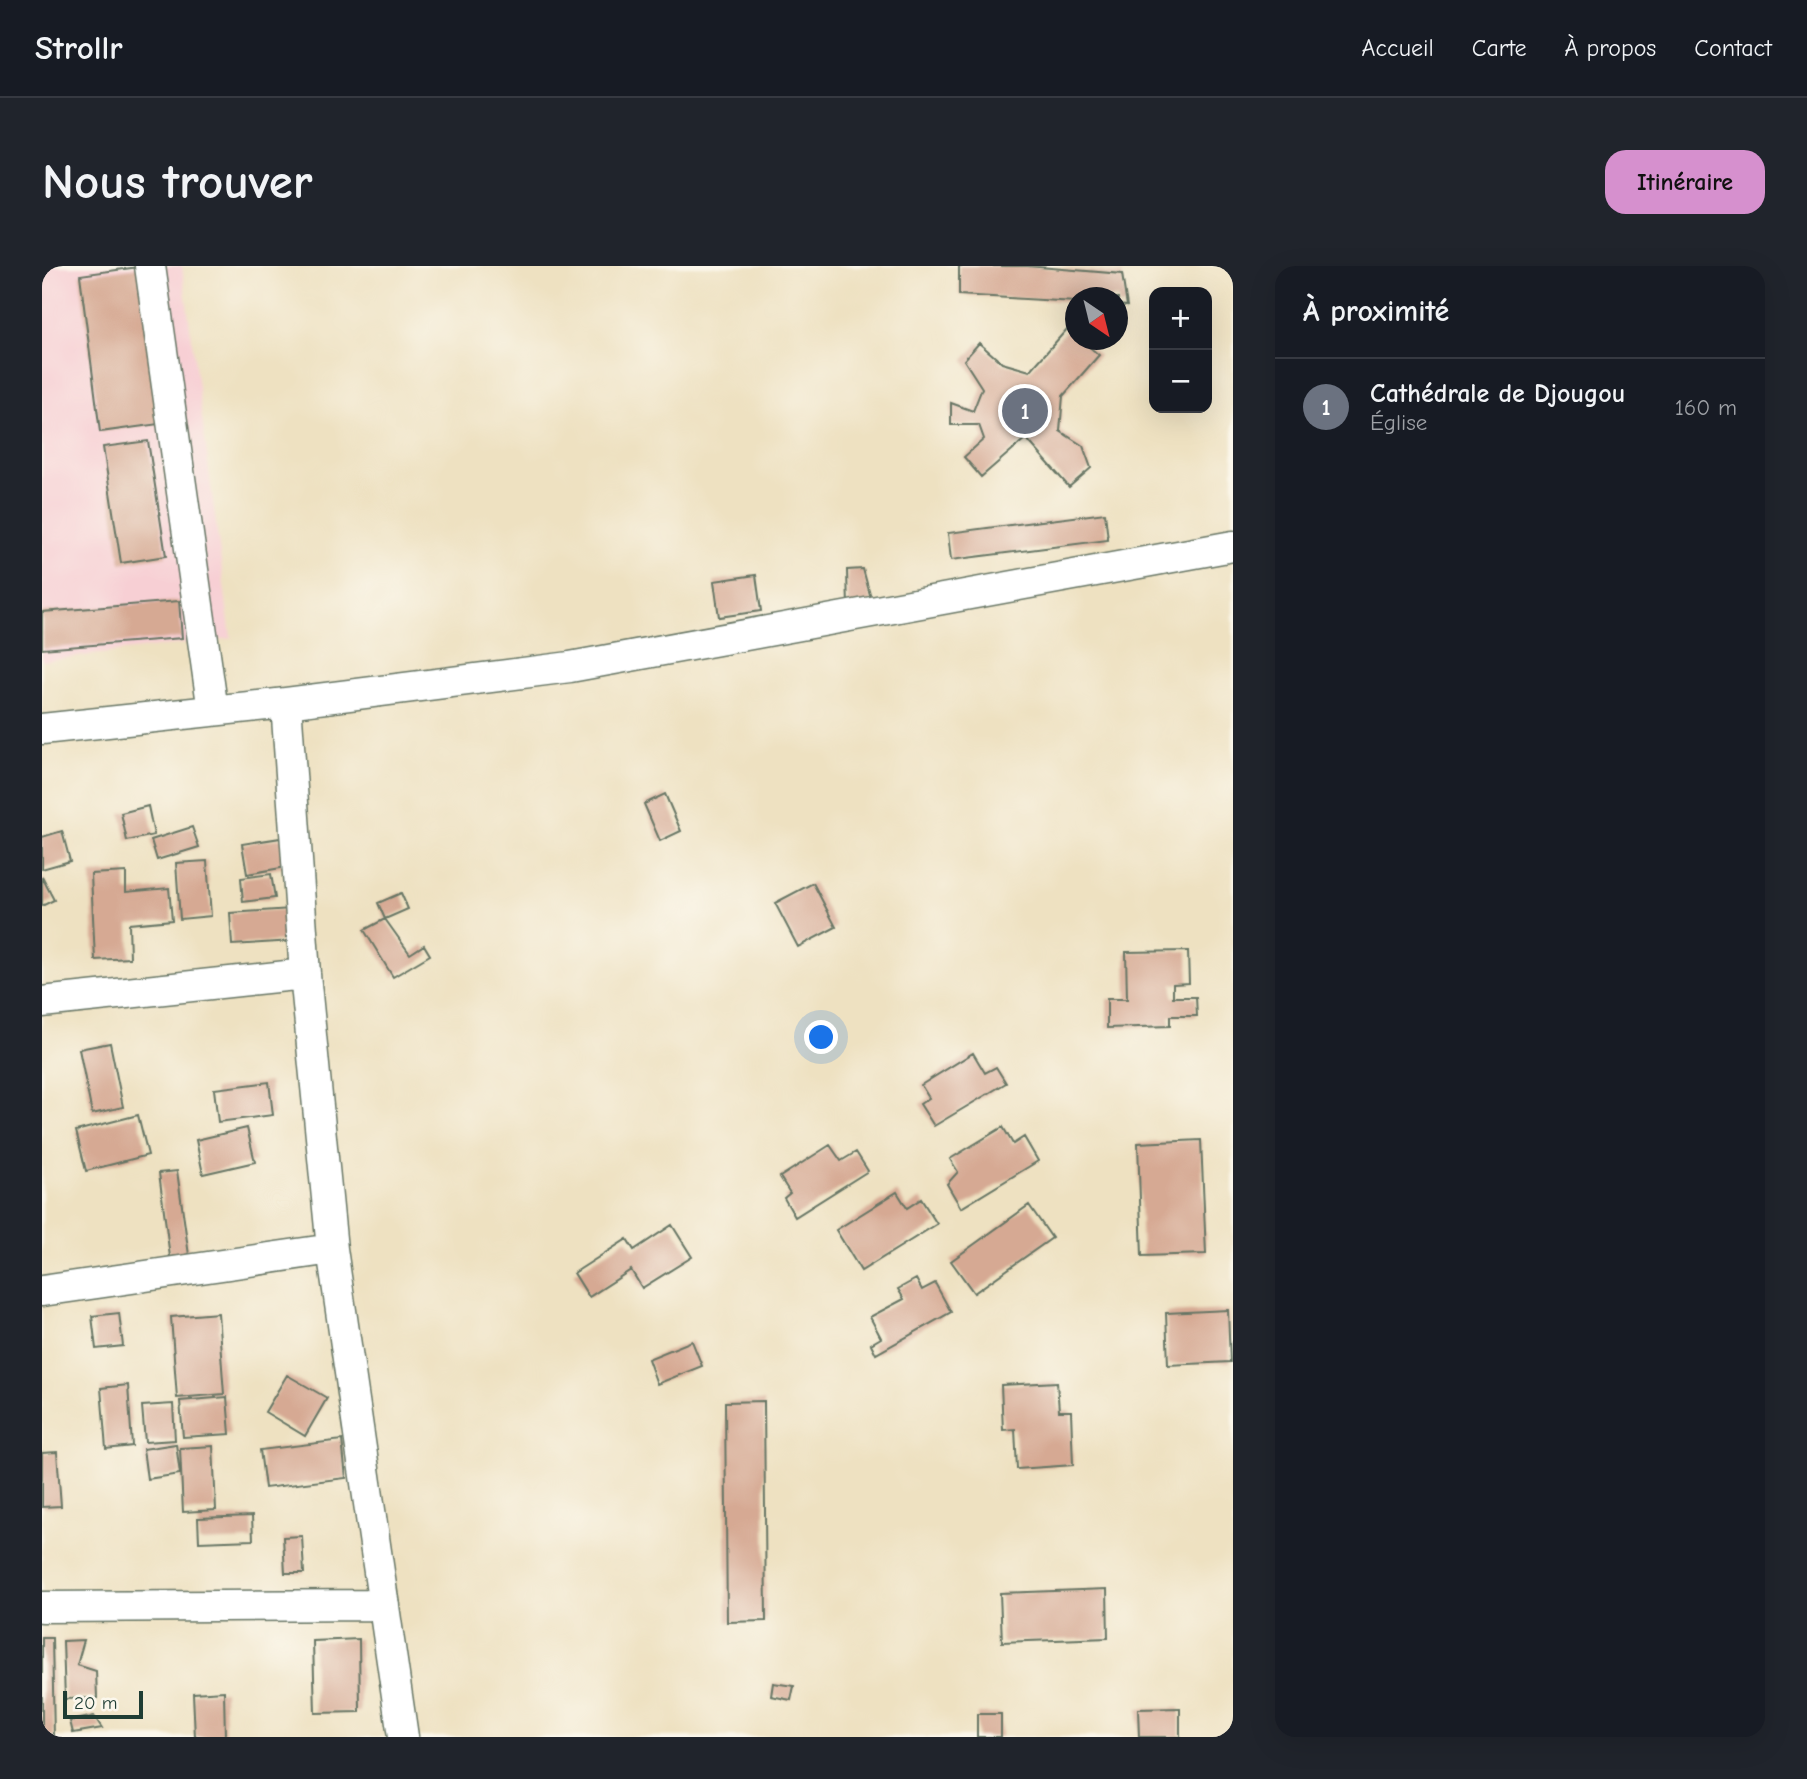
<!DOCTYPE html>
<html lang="fr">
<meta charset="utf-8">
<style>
body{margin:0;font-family:"Comic Neue",sans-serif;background:#20242c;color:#f1f3f6}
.controls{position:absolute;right:21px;top:21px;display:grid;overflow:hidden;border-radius:14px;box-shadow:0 7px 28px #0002}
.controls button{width:63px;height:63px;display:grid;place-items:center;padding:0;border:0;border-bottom:2px solid #363941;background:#171b24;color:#f1f3f6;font:35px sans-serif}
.compass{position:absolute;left:1023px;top:21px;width:63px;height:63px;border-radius:50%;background:#171b24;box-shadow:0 7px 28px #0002;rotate:145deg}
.scale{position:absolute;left:21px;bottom:18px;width:80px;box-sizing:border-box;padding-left:7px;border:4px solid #1f3d34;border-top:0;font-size:19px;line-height:24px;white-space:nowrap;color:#1f3d34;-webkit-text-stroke:5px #fbf7ec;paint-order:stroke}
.you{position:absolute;left:780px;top:772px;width:24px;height:24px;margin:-18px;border:5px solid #fff;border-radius:50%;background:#1a73e8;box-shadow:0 0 0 10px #1a73e833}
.badge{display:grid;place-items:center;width:46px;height:46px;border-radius:50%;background:#d690ce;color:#fff;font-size:23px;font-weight:700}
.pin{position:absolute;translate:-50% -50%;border:4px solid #fff;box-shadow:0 2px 7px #0006}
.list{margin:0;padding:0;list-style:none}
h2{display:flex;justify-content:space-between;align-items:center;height:91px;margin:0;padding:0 28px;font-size:30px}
h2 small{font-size:23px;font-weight:400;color:#9ea1a6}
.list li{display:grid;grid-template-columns:46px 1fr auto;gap:21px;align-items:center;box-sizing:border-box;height:98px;padding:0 28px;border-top:2px solid #363941}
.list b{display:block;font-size:26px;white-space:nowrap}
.list p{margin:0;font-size:23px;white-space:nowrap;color:#9ea1a6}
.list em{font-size:23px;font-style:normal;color:#9ea1a6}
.map{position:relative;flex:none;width:1191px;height:1471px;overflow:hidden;border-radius:21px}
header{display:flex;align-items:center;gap:42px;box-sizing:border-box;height:98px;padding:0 35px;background:#171b24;border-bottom:2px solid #363941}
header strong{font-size:33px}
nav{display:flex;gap:38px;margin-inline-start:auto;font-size:24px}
.intro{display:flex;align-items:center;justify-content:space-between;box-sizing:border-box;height:168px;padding:0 42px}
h1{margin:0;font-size:49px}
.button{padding:18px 32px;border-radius:21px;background:#d690ce;color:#111;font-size:24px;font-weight:700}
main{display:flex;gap:42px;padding:0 42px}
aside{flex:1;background:#171b24;border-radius:21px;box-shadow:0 7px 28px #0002}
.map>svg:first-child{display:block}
.built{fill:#f7cfd4}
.building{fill:#d6a993}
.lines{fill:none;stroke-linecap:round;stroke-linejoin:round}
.minor-casing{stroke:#677665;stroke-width:33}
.minor{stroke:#fff;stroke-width:30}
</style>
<header>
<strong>Strollr</strong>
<nav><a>Accueil</a><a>Carte</a><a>À propos</a><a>Contact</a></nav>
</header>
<div class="intro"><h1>Nous trouver</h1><a class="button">Itinéraire</a></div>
<main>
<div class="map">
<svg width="1191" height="1471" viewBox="0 0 1191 1471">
<rect width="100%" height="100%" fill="#fbf7ec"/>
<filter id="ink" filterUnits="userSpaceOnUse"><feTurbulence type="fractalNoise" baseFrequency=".0143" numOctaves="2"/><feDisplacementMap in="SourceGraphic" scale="14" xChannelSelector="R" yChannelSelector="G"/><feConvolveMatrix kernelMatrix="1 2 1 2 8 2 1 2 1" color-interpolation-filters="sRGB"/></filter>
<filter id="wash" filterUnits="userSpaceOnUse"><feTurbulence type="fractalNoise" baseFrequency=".00686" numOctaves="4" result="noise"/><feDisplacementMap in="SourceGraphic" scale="28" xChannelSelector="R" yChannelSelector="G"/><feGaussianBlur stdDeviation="1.57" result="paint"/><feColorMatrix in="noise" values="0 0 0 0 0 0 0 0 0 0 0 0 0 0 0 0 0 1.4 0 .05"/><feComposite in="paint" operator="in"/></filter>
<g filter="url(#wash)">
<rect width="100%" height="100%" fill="#eee1c1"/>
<path class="built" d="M0,0H140L189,372L0,395Z"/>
<g id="blocks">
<path class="building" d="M917,0H985L1080,8L1085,40L1076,39V32H1034V36L917,29Z
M97,1L117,158L58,166L38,9Z
M1026,62L1034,69V74H1039L1057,89L1021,130L1018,165L1041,180L1049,202L1027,221L984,172L939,211L922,191L942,173L937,159H909V137L931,145L940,122L922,94L937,77L960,97L988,105Z
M106,175L124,290L79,297L61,181Z
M1063,247L1066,274L909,294L906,267Z
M821,303L830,336L806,342L805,304Z
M714,309L719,345L677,351L672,315Z
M137,335L140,372L0,383V346Z
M623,528L639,565L618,575L602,538Z
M106,540L112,569L85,575L79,547Z
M150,561L157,581L115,594L109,574Z
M20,565L28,595L0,603V571Z
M245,571L250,600L205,608L200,578Z
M165,595L169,650L138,653L134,597Z
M84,606V626L127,622L130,654L87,658L88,692L53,694L49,608Z
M229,608L233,632L201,636L199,612Z
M0,611L12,634L0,640Z
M771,617L794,661L756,681L733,637Z
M359,627L366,643L343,653L368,688L382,679L388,689L351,711L322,664L343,653L336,637Z
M249,643L251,675L190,679L188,647Z
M1146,685L1147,717L1131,718V731H1154L1155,750H1128V760L1065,762V733H1085L1084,686Z
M68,777L81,841L50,848L37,783Z
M931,787L943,807L954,801L964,817L892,860L878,838L887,832L879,819Z
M227,816L231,849L176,856L172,823Z
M96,849L106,889L44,905L34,865Z
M961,861L971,878L982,871L996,895L919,942L905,918L916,906L908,893Z
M205,862L213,896L161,908L154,874Z
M1159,874L1164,988L1100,990L1096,877Z
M788,879L799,895L814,886L826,905L753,951L742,932L748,927L738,911Z
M135,905L147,989L128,991L117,907Z
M855,926L865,942L879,933L895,958L819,1005L794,964Z
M987,939L1010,972L932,1027L909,995Z
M630,959L650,991L600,1022L589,1004L547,1031L532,1007L585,973L592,984Z
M874,1013L880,1024L893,1017L909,1046L834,1088L829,1078L839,1072L828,1051L862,1033L856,1023Z
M1186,1044L1188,1096L1126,1099L1124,1047Z
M77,1047L81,1080L54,1083L50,1050Z
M176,1047L182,1128L135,1132L129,1051Z
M650,1075L660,1100L615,1118L606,1093Z
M245,1109L285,1132L263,1170L223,1146Z
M1015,1116L1017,1145H1029L1031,1199L975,1203L973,1163L961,1164L959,1119Z
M86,1119L90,1180L64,1183L59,1122Z
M185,1131L188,1168L141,1171L138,1135Z
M722,1135L724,1355L685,1356L683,1136Z
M131,1138L133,1174L103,1176L100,1140Z
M300,1174L304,1212L223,1222L218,1184Z
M134,1178L138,1208L105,1213L101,1183Z
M171,1180L174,1244L141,1246L138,1182Z
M15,1186L19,1240L0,1241V1187Z
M210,1250L211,1274L157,1276L156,1252Z
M260,1270L262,1307H243L241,1271Z
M1065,1323L1066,1372L960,1376L958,1327Z
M0,1372H10L12,1471H0Z
M317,1373L318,1446L273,1447L271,1375Z
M42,1374L35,1399L54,1405L55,1432L23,1433L21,1375Z
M731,1417L752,1420L749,1434L729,1430Z
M182,1425L183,1471H153L151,1427Z
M1138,1442V1471H1097L1096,1443Z
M935,1448H959V1471H935Z
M52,1450L60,1462L31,1467L28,1455Z"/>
</g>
</g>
<g filter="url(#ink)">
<use href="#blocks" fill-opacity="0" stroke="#677665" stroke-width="2"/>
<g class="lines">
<g class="minor-casing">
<path id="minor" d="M108,0L171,445
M244,437L263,708L290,983L361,1471
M0,463L244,437L528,401L1191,280
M0,736L263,708
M0,1025L290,983
M0,1341L342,1339"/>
</g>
<use href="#minor" class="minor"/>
</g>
</g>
</svg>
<div class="controls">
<button>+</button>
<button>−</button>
</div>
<svg class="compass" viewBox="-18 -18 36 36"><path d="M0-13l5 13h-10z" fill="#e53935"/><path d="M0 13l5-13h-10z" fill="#9ea1a6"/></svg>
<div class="scale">20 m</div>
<div class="you"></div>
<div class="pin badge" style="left:983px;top:145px;background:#6b7280">1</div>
</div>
<aside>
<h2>À proximité<small></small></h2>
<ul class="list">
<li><span class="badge" style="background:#6b7280">1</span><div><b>Cathédrale de Djougou</b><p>Église</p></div><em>160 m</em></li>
</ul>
</aside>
</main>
